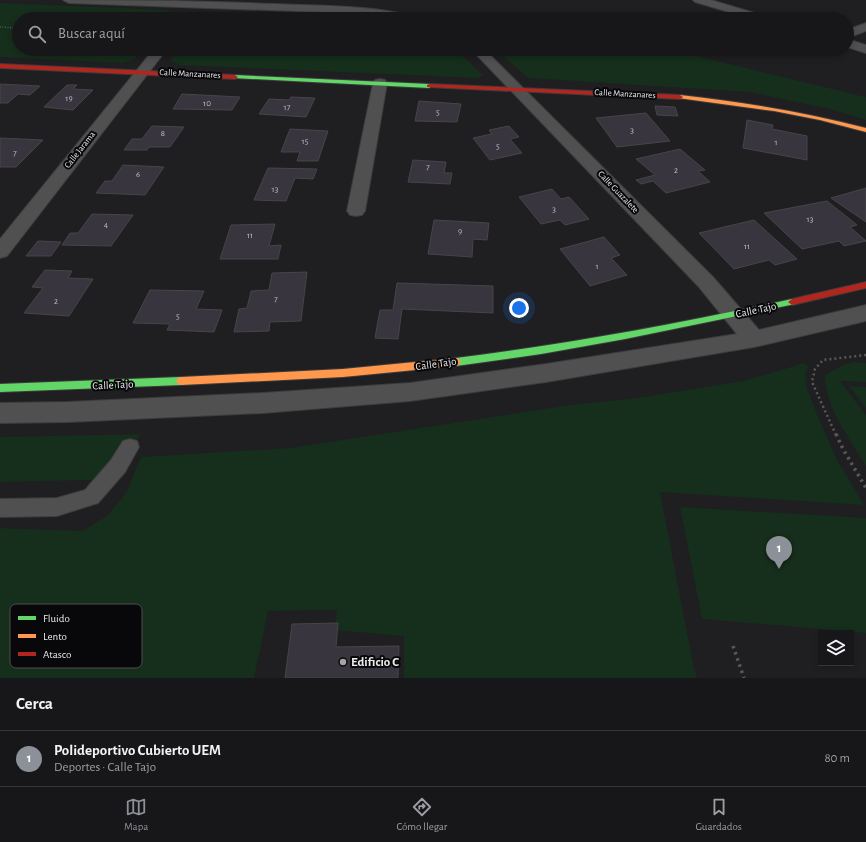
<!DOCTYPE html>
<html lang="es">
<meta charset="utf-8">
<style>
body{margin:0;font-family:"Alegreya Sans",sans-serif;background:#201f22;color:#f1f3f6}
.controls{position:absolute;right:12px;bottom:12px;display:grid;overflow:hidden;border-radius:0px;box-shadow:0 2px 6px #0003}
.controls button{width:36px;height:36px;display:grid;place-items:center;padding:0;border:0;border-bottom:1px solid #363538;background:#171619;color:#f1f3f6;font:20px sans-serif}
.you{position:absolute;left:519px;top:308px;width:14px;height:14px;margin:-10px;border:3px solid #fff;border-radius:50%;background:#1a73e8;box-shadow:0 0 0 6px #1a73e833}
.badge{display:grid;place-items:center;width:26px;height:26px;border-radius:50%;background:#8c9099;color:#fff;font-size:13px;font-weight:700}
.pin{position:absolute;translate:-50% -33px;filter:drop-shadow(0 1px 2px #0008)}
.pin::after{content:'';position:absolute;top:21px;width:14px;height:12px;background:inherit;clip-path:polygon(0 0,100% 0,50% 100%)}
.list{margin:0;padding:0;list-style:none}
h2{display:flex;justify-content:space-between;align-items:center;height:52px;margin:0;padding:0 16px;font-size:17px}
h2 small{font-size:13px;font-weight:400;color:#9e9fa2}
.list li{display:grid;grid-template-columns:26px 1fr auto;gap:12px;align-items:center;box-sizing:border-box;height:56px;padding:0 16px;border-top:1px solid #363538}
.list b{display:block;font-size:15px;white-space:nowrap}
.list p{margin:0;font-size:13px;white-space:nowrap;color:#9e9fa2}
.list em{font-size:13px;font-style:normal;color:#9e9fa2}
.icon{flex:none;width:22px;height:22px;fill:none;stroke:currentColor;stroke-width:2;stroke-linecap:round;stroke-linejoin:round}
.map{position:relative;flex:none;width:866px;height:678px;overflow:hidden}
.search{position:absolute;background:#171619;box-shadow:0 2px 6px #0003;left:12px;right:12px;top:12px;height:44px;display:flex;align-items:center;gap:10px;box-sizing:border-box;padding:0 14px;border-radius:22px;color:#9e9fa2;font-size:15px}
.sheet{height:108px;background:#171619}
nav{display:flex;justify-content:space-around;align-items:center;box-sizing:border-box;height:56px;border-top:1px solid #363538;background:#171619;font-size:11px;color:#9e9fa2}
nav a{display:grid;justify-items:center;gap:2px}
nav .on{color:#8c9099}
.map>svg:first-child{display:block}
.green{fill:#162e1c}
.building{fill:#38353e;stroke:#464548}
.lines{fill:none;stroke-linecap:round;stroke-linejoin:round}
.lane-casing{stroke:#3c3b3d;stroke-width:2}
.street-casing{stroke:#3c3b3d;stroke-width:2}
.fast-casing{stroke:#3c3b3d;stroke-width:2}
.slow-casing{stroke:#3c3b3d;stroke-width:2}
.jam-casing{stroke:#3c3b3d;stroke-width:2}
.path-far2{stroke:#585859;stroke-width:1.5;stroke-dasharray:1 1.5;stroke-linecap:butt}
.path-far1{stroke:#585859;stroke-width:2.5;stroke-dasharray:2 3;stroke-linecap:butt}
.path{stroke:#585859;stroke-width:3.5;stroke-dasharray:2.5 4;stroke-linecap:butt}
.lane{fill:#505050;fill-rule:evenodd}
.street{fill:#505050;fill-rule:evenodd}
.fast{fill:#63d668;fill-rule:evenodd}
.slow{fill:#ff974d;fill-rule:evenodd}
.jam{fill:#b3261e;fill-rule:evenodd}
.poi-dot{fill:#a4a3a6;stroke:#08080a;stroke-width:1.5}
.labels{text-anchor:middle;dominant-baseline:central;stroke-width:4;stroke-linejoin:round;paint-order:stroke}
.far-street-label{font-size:9px;fill:#ebeaee;stroke:#08080a}
.number-label{font-size:9px;fill:#bebdc2}
.street-label{font-size:11px;fill:#ebeaee;stroke:#08080a}
.near-poi-label{font-size:13px;font-weight:bold;fill:#ebeaee;stroke:#08080a;text-anchor:start}
.key{fill:#08080a;stroke:#4c4c4e;stroke-width:1}
.key-label{font-size:11px;fill:#ebeaee}
</style>
<div class="map">
<svg width="866" height="678" viewBox="0 0 866 678">
<rect width="100%" height="100%" fill="#1f1e21"/>
<path class="green" d="M0,3L166,10L174,13L169,19H19V49H143L134,59L124,63L0,57Z
M215,12L372,19H202L205,14Z
M179,49H455L483,75L478,78L180,65L170,60Z
M495,49H667L866,97V120L830,109L749,92L528,78Z
M854,362L866,363V382L840,381L866,415V466C849,438 826,409 825,375L843,365Z
M803,363L809,367L805,374L807,389L822,426L837,460L864,505L660,492L694,669L697,678H404V636L335,630L337,610L268,611L254,678H0V528L82,531L107,516L126,493L141,457L290,448L570,405L637,398L743,381L782,370Z
M849,386L866,387V408Z
M141,434L113,471L92,480L0,482V437Z
M680,507L866,518V633L702,619Z"/>
<path class="building" d="M0,84L40,86L30,95L18,94L8,103H0Z
M67,85H77L73,89L93,90L73,110L44,107Z
M182,94L240,97L232,110L173,109Z
M291,97L315,98L306,117L259,114L269,99L289,100Z
M419,101L461,104L457,122L415,121Z
M655,106L675,107L678,116L657,115Z
M646,113L670,141L617,147L596,118Z
M747,120L773,125L772,129L807,136V160L743,148Z
M152,126L184,127L170,147H149L147,150H124L132,139H142Z
M509,126L519,137L510,139L522,153L490,160L473,138L492,134L489,130Z
M290,129L328,131L318,161H297L300,152H281Z
M0,138L43,140L16,167H0Z
M680,149L705,170L698,171L710,182L666,193L653,181L641,184L636,180L655,175L636,159Z
M413,160L446,162L444,173H452L450,184L408,182Z
M123,165L164,167L145,195L96,193L105,181H112Z
M268,168L317,169L313,179L295,178L286,201L254,200Z
M866,188V222L831,198Z
M552,189L561,199L569,197L589,219L565,225L560,220L541,224L519,197Z
M827,201L857,225L850,227L866,241L844,246L839,241L802,249L764,213Z
M92,214L133,215L111,246L62,245L70,233H78Z
M434,220L489,223L487,240L473,239L472,257L428,254Z
M754,220L797,259L775,265L769,260L734,269L699,233Z
M275,224L269,246L281,245L278,259H220L231,225Z
M604,237L620,255L611,258L627,275L590,286L560,249Z
M38,241L61,242L51,256H26Z
M45,270L72,271L68,278L93,279L69,316L24,313L43,288L32,287Z
M307,272L301,321L270,322L269,331L234,332L239,309L247,308L251,291L269,290L272,273Z
M397,283L493,286V313L402,309L398,339L375,338L380,310H393Z
M150,290L204,291L196,309L222,310L214,332L167,330L170,324L133,323Z
M338,623L336,647L399,646L398,678H285L292,624Z"/>
<g class="lines">
<g class="lane-casing">
<path id="lane" d="M130,439L137,441L139,447L125,472L98,503L57,516L0,517V499L57,498L85,490L111,460L123,441Z"/>
</g>
<g class="street-casing">
<path id="street" d="M63,0C134,0 205,1 276,4C323,6 371,5 417,17L419,19C396,19 374,15 351,13L69,3Z
M693,0H711L768,17L770,19H752L695,2Z
M866,23V31L847,38V30Z
M847,39L866,45V53L847,47Z
M154,49H167L7,256L0,258V239Z
M471,49H484L713,277L759,330L866,305V321L754,347L546,382L410,401L263,413L68,422L0,423V403L68,402L263,393L410,383L546,364L737,334L699,287Z
M380,79L385,80L387,83L365,211L362,215L356,216L350,215L347,211L373,83L375,80Z"/>
</g>
<g class="fast-casing">
<path id="fast" d="M235,75L429,84L432,86L429,88L233,78V76Z
M792,299L796,302L795,304L625,339L541,354L456,366L453,365L451,362L453,359L456,358C569,344 681,323 792,299Z
M181,377L184,378L186,381L184,384L181,385L0,392V384Z"/>
</g>
<g class="slow-casing">
<path id="slow" d="M680,95C743,102 805,112 866,128V132L820,120L774,111L678,98L677,97Z
M456,358L459,359L461,362L459,365L456,366L343,377L181,385L178,384L176,381L178,378L181,377L343,369Z"/>
</g>
<g class="jam-casing">
<path id="jam" d="M0,64L235,75L238,77L235,79L0,68Z
M429,84L680,95L683,97L680,99L427,87V85Z
M866,282V288L792,305L788,302L792,299Z"/>
</g>
<path class="path-far2" d="M0,27L19,28"/>
<path class="path-far1" d="M836,435L812,382L815,369L823,360L866,355"/>
<path class="path" d="M836,434L843,449L866,488
M733,646L744,678"/>
<use href="#lane" class="lane"/>
<use href="#street" class="street"/>
<use href="#fast" class="fast"/>
<use href="#slow" class="slow"/>
<use href="#jam" class="jam"/>
</g>
<circle class="poi-dot" cx="343" cy="662" r="4"/>
<g class="labels">
<g class="far-street-label">
<text transform="translate(190 74) rotate(3)">Calle Manzanares</text>
<text transform="translate(625 94) rotate(3)">Calle Manzanares</text>
<text transform="translate(80 150) rotate(-52)">Calle Jarama</text>
<text transform="translate(618 192) rotate(46)">Calle Guazalete</text>
</g>
<g class="number-label">
<text x="69" y="98">19</text>
<text x="207" y="103">10</text>
<text x="287" y="107">17</text>
<text x="438" y="112">5</text>
<text x="632" y="130">3</text>
<text x="163" y="133">8</text>
<text x="305" y="141">15</text>
<text x="776" y="142">1</text>
<text x="498" y="146">5</text>
<text x="15" y="153">7</text>
<text x="428" y="167">7</text>
<text x="676" y="170">2</text>
<text x="138" y="174">6</text>
<text x="275" y="189">13</text>
<text x="554" y="209">3</text>
<text x="810" y="219">13</text>
<text x="106" y="224">4</text>
<text x="460" y="231">9</text>
<text x="250" y="235">11</text>
<text x="747" y="246">11</text>
<text x="597" y="266">1</text>
<text x="276" y="299">7</text>
<text x="56" y="301">2</text>
<text x="178" y="316">5</text>
</g>
<g class="street-label">
<text transform="translate(756 310) rotate(-12)">Calle Tajo</text>
<text transform="translate(436 364) rotate(-8)">Calle Tajo</text>
<text transform="translate(113 385) rotate(-3)">Calle Tajo</text>
</g>
<g class="near-poi-label">
<text x="351" y="662">Edificio C</text>
</g>
</g>
<rect x="10" y="604" width="132" height="64" rx="6" class="key"/>
<rect x="18" y="616" width="18" height="4" fill="#63d668"/>
<rect x="18" y="634" width="18" height="4" fill="#ff974d"/>
<rect x="18" y="652" width="18" height="4" fill="#b3261e"/>
<g class="key-label">
<text x="43" y="622">Fluido</text>
<text x="43" y="640">Lento</text>
<text x="43" y="658">Atasco</text>
</g>
</svg>
<div class="controls">
<button><svg class="icon" aria-label="layers" viewBox="0 0 24 24"><path d="M12 4l9 5-9 5-9-5zM3 14l9 5 9-5"/></svg></button>
</div>
<div class="you"></div>
<div class="pin badge" style="left:779px;top:569px">1</div>
<div class="search"><svg class="icon" aria-label="search" viewBox="0 0 24 24"><circle cx="10" cy="10" r="6"/><path d="M15 15l6 6"/></svg>Buscar aquí</div>
</div>
<section class="sheet">
<h2>Cerca<small></small></h2>
<ul class="list">
<li><span class="badge">1</span><div><b>Polideportivo Cubierto UEM</b><p>Deportes · Calle Tajo</p></div><em>80 m</em></li>
</ul>
</section>
<nav>
<a class="on"><svg class="icon" aria-label="map" viewBox="0 0 24 24"><path d="M3 6l6-2 6 2 6-2v14l-6 2-6-2-6 2zM9 4v14M15 6v14"/></svg>Mapa</a>
<a><svg class="icon" aria-label="directions" viewBox="0 0 24 24"><path d="M12 3l9 9-9 9-9-9zM9 14v-3h6M13 9l2 2-2 2"/></svg>Cómo llegar</a>
<a><svg class="icon" aria-label="saved" viewBox="0 0 24 24"><path d="M7 4h10v16l-5-4-5 4z"/></svg>Guardados</a>
</nav>
